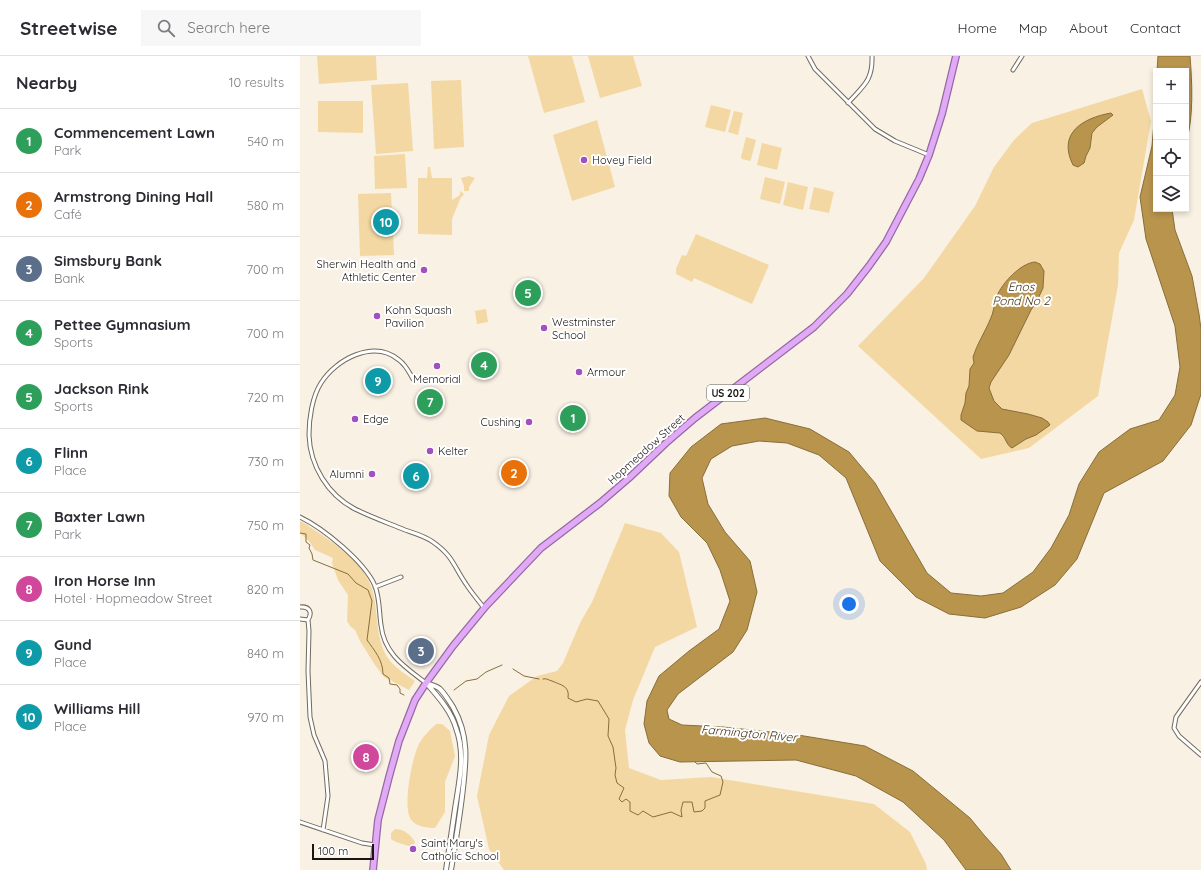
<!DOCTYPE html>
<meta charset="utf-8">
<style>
body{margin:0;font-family:Quicksand,sans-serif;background:#f7f7f7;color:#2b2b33}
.controls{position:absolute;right:12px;top:12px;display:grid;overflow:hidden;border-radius:0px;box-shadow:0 2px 6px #0003}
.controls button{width:36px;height:36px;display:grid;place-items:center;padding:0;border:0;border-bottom:1px solid #e1e1e2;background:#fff;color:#2b2b33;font:20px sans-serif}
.scale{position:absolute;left:12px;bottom:10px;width:62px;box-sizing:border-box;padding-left:4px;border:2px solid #191612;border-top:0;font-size:11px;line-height:14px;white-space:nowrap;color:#191612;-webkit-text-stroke:3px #fff;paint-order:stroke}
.you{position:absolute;left:549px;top:548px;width:14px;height:14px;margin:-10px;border:3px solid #fff;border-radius:50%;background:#1a73e8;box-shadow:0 0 0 6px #1a73e833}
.badge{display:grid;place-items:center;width:26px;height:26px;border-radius:50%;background:#0b8043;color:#fff;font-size:13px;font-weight:700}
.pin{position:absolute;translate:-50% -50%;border:2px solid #fff;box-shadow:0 1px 4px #0006}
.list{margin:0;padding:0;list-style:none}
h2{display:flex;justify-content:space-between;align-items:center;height:52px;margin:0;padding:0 16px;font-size:17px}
h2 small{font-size:13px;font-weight:400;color:#7c7c81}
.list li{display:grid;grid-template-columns:26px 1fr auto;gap:12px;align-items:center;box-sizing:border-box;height:64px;padding:0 16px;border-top:1px solid #e1e1e2}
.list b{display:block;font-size:15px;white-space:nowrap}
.list p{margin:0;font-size:13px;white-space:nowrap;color:#7c7c81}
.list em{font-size:13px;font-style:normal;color:#7c7c81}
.icon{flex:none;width:22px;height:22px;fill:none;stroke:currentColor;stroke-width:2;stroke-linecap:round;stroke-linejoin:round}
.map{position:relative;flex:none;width:901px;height:814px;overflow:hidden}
header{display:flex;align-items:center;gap:24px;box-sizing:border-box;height:56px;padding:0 20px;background:#fff;border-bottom:1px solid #e1e1e2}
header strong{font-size:19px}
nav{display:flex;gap:22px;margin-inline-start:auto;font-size:14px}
.search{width:280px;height:36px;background:#f7f7f7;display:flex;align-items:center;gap:10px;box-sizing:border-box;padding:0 14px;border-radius:0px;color:#7c7c81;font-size:15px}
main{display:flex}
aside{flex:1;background:#fff}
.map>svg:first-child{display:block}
.green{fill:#f3d8a3}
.water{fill:#b8944d;stroke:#886e3b}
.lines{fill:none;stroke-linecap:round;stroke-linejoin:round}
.stream{stroke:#886e3b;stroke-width:1}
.minor-casing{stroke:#716a5e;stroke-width:5}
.tertiary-casing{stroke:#716a5e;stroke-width:6}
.trunk-casing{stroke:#9668a5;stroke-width:8}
.minor{stroke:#fff;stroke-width:3}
.tertiary{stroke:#fff;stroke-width:4}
.trunk{stroke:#e0aaf6;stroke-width:5.5}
.poi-dot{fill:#a250c0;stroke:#fff;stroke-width:1.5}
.labels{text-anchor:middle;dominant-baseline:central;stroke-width:4;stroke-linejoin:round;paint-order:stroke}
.shield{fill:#fff;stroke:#5e5c59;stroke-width:1}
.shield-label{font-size:10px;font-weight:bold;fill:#191612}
.poi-label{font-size:11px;fill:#191612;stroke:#fff;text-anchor:start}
.street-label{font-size:11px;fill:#191612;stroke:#fff}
.water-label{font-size:12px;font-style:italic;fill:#433314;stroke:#fff}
</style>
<header>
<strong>Streetwise</strong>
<div class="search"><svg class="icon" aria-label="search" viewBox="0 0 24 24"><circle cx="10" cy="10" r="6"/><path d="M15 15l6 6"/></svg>Search here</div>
<nav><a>Home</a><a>Map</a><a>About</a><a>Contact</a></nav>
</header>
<main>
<aside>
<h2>Nearby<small>10 results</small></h2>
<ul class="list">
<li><span class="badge" style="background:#2e9e5b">1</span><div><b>Commencement Lawn</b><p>Park</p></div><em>540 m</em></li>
<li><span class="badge" style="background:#e8710a">2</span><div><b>Armstrong Dining Hall</b><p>Café</p></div><em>580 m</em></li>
<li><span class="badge" style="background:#5c6f8a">3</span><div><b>Simsbury Bank</b><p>Bank</p></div><em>700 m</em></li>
<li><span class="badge" style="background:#2e9e5b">4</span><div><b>Pettee Gymnasium</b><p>Sports</p></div><em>700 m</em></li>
<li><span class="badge" style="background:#2e9e5b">5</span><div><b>Jackson Rink</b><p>Sports</p></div><em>720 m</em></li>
<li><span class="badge" style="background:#0f9aa8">6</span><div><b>Flinn</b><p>Place</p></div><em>730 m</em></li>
<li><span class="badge" style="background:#2e9e5b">7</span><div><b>Baxter Lawn</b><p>Park</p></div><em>750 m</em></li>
<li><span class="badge" style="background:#d1479c">8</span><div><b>Iron Horse Inn</b><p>Hotel · Hopmeadow Street</p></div><em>820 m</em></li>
<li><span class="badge" style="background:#0f9aa8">9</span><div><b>Gund</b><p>Place</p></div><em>840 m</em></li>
<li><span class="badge" style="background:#0f9aa8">10</span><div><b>Williams Hill</b><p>Place</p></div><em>970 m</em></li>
</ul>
</aside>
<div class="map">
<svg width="901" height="814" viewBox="0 0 901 814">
<rect width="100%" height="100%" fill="#f9f1e3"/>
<path class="green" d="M17,0H76L77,24L19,28Z
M228,0H272L285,46L244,57Z
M288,0H333L342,30L300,42Z
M161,24L164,91L134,93L131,25Z
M108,27L113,95L76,98L71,29Z
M842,33L851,65L834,164L819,197L818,229L798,340L729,392L681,403L558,290L624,222L675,150L694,111L714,84L732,67Z
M18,45H63V77L18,76Z
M411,49L431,54L425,76L405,71Z
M434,55L443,57L438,79L428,76Z
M297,64L315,131L272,145L253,79Z
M446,81L456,84L451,103L450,105L442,103L441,101Z
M462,87L482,92L477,114L457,109Z
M105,98L107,132L75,133L74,100Z
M128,111H130L132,122H152V144L160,139V135L164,138L162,141H161L152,163V179L118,178V122H127Z
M169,120L175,122L169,131V135H164V130L161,122Z
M465,121L485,126L480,148L460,143Z
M488,126L508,131L503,154L483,149Z
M514,131L534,136L529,157L509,153Z
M91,137L94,199L60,200L58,138Z
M396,178L469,209L452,248L394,222L392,226L376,218V213L382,199L386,200Z
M186,253L188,266L177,268L175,255Z
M0,465L6,468C27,483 62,504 71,530C80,555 73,585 91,606C97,613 107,619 115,625L109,634L84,621L75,609L60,585L55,574L50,570L47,565L48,539L38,524L32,507L33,502L15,494L9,485L0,477Z
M325,467L361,477L379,496L397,571L355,591L333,644L325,674L329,712L361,724L411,721L574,748L610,776L626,808L627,814H204L189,793L177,740L189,679L209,640L237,620L257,615L263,607L280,567L292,546Z
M136,668H142L150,675L155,700L145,726V756L135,772C126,772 114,770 110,762C103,748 112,700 120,686C124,679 130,674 136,668Z
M95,773C104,773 111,779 115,786L113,792C106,788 98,788 91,783V777Z"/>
<path class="water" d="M858,0H890C892,24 894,63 886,86V15H857Z
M856,43V153H872L875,174L892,220L899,258L901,273V338L891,369L863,405L804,437L777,503L755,529L721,551L685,562L649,558L616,541L580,505L546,422L519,399L487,387L459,385L432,390L411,403L402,422L408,448L425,476L450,505L457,536L447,574L433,596L378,638L367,654L369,663L382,669L423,671L498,679L565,690L613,715L670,762L684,779L701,798L711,814H666L644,784L603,746L556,720L496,704L380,706L360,700L349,687L344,668L347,645L359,620L389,595L419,573L430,545L420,514L407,487L381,461L369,440L370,417L391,391L421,368L465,362L510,373L549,396L575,427L627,517L651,537L681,540L703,537L733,516L751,492L769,459L779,428L799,396L830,373L859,364L875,339L880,311L875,270L846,183L840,141L852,90Z
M811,57L813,59L797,71L792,77L790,92L786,100L784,107L778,111L773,109C757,77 783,62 811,57Z
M735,206L740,208L744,215L743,232L737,245L731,254L709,299L691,326L689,332L694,345L702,353L728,358L742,362L748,366L750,369L736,379L726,383L712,392C706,389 706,381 700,377L677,375L661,364V359L665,347L666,337L669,330L670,313L674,307L673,301C677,288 685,276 690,264C694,256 694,248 697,240C702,227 721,207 735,206Z"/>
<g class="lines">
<path class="stream" d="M0,477L6,478V486L10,489L9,492L12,498L13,504L48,518L56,527L68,534L72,545L67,584C74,594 83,604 83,618L89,622L90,628L97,629L100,633V637L104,639
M213,613L224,620L239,623
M243,623C247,622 248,624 252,625C261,629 270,630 268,642L276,646L287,643L298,645L309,663L308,680L313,691L316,712L315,719L317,727L324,732L319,743L322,746L326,743L330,746V755L338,759L343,755L353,761L371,756L382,761L381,754L383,746H392L394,756L402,755L405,752V745L420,739L423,726L421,720L412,716L406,707L397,708L395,706
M154,634L166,625L177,623L186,616L202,609"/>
<g class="minor-casing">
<path id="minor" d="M508,0L515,13L575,73L595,85L629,99
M713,14L722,0
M548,47C563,30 573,25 572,0
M113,323C109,316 106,309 99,304C74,283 36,303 21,327C12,341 9,363 9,379C10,410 28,439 55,453C71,461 88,467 105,474C114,477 125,480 133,486C153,500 153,509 166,528C171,536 178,544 184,552
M0,461C23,472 65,506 75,530C80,543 79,556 81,569C84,598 105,611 126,627
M75,531L101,521
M0,551C9,550 13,556 8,564L9,575L8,615L10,661L14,679L25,705L28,740L23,774
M0,563L8,564
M901,626L876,661L874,672L879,680L901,699
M0,766L62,787L75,789"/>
</g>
<g class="tertiary-casing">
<path id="tertiary" d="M126,627C131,629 137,630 140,633C145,638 149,645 153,651C170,681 166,707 162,741C159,765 155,790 151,814
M128,629C139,642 151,655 156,672C166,699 159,726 155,753C152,774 149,794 146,814"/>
</g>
<g class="trunk-casing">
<path id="trunk" d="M73,814L78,764L89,721L99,685L115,644L126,627L153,590L186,550L241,492L300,447L329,422L366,387L395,362L514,271L547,238L569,210L586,186L619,123L629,99L642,58L656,0"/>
</g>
<use href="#minor" class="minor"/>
<use href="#tertiary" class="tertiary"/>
<use href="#trunk" class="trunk"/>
</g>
<g class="poi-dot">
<circle cx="284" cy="104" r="4"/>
<circle cx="124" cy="214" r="4"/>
<circle cx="77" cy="260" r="4"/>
<circle cx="244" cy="272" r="4"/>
<circle cx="137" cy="310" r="4"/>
<circle cx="279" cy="316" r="4"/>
<circle cx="55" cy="363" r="4"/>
<circle cx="229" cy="366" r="4"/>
<circle cx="130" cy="395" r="4"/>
<circle cx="72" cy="418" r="4"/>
<circle cx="113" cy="793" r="4"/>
</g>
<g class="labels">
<rect class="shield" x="407" y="329" width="42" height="16" rx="3"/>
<g class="shield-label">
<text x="428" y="337">US 202</text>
</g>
<g class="poi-label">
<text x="292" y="104">Hovey Field</text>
<text x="116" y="208" text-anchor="end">Sherwin Health and<tspan x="116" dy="13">Athletic Center</tspan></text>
<text x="85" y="254">Kohn Squash<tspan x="85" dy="13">Pavilion</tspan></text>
<text x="252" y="266">Westminster<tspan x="252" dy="13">School</tspan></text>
<text x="287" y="316">Armour</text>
<text x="137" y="323" text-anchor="middle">Memorial</text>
<text x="63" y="363">Edge</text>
<text x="221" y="366" text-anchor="end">Cushing</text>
<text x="138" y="395">Kelter</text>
<text x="64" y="418" text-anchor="end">Alumni</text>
<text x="121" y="787">Saint Mary's<tspan x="121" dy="13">Catholic School</tspan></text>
</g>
<g class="street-label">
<text transform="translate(346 393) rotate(-42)">Hopmeadow Street</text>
</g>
<g class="water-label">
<text x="721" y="230">Enos<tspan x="721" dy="14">Pond No 2</tspan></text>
<text transform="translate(449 677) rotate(5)">Farmington River</text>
</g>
</g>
</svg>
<div class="controls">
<button>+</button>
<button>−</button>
<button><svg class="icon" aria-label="locate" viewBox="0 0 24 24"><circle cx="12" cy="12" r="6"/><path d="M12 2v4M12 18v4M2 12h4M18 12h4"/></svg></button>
<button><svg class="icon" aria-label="layers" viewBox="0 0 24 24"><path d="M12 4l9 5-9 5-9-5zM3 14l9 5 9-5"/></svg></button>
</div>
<div class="scale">100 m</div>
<div class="you"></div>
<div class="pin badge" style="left:273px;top:362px;background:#2e9e5b">1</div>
<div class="pin badge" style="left:214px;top:417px;background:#e8710a">2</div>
<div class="pin badge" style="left:121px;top:595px;background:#5c6f8a">3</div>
<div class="pin badge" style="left:184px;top:309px;background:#2e9e5b">4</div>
<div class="pin badge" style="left:228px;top:237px;background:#2e9e5b">5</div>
<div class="pin badge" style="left:116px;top:420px;background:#0f9aa8">6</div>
<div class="pin badge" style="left:130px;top:346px;background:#2e9e5b">7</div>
<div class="pin badge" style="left:66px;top:701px;background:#d1479c">8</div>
<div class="pin badge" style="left:78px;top:325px;background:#0f9aa8">9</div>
<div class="pin badge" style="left:86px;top:166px;background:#0f9aa8">10</div>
</div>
</main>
